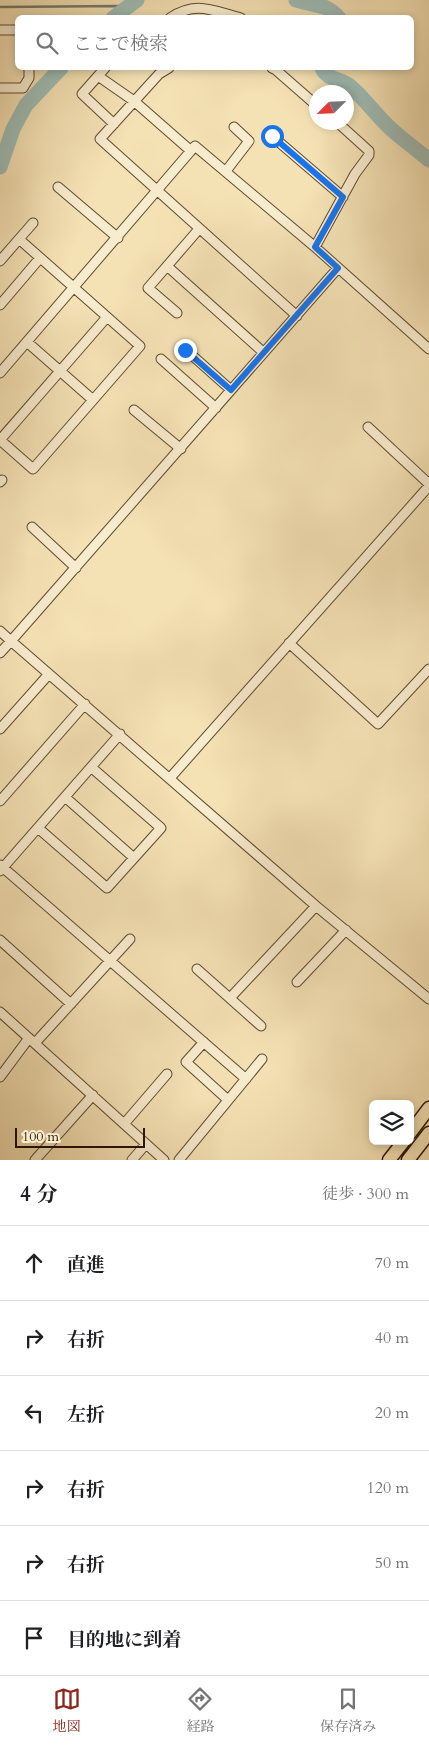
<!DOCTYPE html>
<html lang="ja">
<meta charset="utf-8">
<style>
body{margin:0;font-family:Cardo,"Noto Serif JP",serif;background:#f2f2f2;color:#202124}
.controls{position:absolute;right:15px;bottom:15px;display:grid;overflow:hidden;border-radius:8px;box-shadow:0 2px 8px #0003}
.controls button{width:45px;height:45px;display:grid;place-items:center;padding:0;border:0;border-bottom:1px solid #e0e0e0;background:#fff;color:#202124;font:25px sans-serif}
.compass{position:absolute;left:309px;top:85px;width:45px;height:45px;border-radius:50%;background:#fff;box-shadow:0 2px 8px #0003;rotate:246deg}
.scale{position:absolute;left:15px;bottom:12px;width:130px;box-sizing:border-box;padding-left:5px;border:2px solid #2d1700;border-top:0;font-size:14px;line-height:18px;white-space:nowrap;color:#2d1700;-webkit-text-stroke:4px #f8ecce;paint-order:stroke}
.stop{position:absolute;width:15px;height:15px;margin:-11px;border:4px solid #1a73e8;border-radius:50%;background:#fff}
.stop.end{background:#1a73e8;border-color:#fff;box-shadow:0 1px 5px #0008}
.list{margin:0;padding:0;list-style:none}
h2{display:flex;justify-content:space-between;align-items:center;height:65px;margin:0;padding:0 20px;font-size:21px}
h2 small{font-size:16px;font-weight:400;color:#757577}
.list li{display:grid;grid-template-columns:32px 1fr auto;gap:15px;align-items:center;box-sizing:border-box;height:75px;padding:0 20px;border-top:1px solid #e0e0e0}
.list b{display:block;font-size:19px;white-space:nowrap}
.list em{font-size:16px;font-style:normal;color:#757577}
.icon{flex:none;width:28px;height:28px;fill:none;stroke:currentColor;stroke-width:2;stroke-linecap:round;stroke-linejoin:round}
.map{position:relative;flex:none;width:429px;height:1160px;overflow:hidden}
.search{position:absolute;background:#fff;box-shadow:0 2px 8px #0003;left:15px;right:15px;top:15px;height:55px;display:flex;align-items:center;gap:12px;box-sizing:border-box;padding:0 18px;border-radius:8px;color:#757577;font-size:19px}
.sheet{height:515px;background:#fff}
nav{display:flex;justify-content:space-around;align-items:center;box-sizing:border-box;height:70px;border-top:1px solid #e0e0e0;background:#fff;font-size:14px;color:#757577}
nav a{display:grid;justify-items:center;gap:2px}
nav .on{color:#8f2418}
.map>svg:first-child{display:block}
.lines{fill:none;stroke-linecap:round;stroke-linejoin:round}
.stream{stroke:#717a6d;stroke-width:2.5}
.river{stroke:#9ebcb5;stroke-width:15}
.minor-casing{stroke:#5f4a2d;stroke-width:11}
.highway-casing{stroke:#2d1700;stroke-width:15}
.minor{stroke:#f8ecce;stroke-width:9}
.highway{stroke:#f4e1b4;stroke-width:12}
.route{stroke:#1a73e8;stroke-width:6}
</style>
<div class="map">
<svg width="429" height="1160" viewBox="0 0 429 1160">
<rect width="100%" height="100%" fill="#f4e1b4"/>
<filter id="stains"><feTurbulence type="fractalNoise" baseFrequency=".004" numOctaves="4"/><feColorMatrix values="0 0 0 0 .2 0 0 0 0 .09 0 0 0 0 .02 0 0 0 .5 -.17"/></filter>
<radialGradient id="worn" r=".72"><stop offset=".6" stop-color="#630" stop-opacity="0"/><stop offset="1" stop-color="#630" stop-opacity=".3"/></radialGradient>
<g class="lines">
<path class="stream" d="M0,7L118,6L124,8"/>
<path class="river" d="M296,0C313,6 327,3 339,18
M113,18L137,0
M322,68C326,79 341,79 350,86C365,99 376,115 390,128C402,139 416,149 429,160
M0,167L13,129L26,105L61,68"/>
<g class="minor-casing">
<path id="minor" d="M170,18C196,0 213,11 241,18
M0,30H18
M105,68L82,94L114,124
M169,68L159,74L100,139L297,316
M272,68L276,70L316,105
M98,76L134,101L191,151
M0,88H23L29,78V68
M272,136L343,197
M226,171L249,141L234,127
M58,187L118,238
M19,239L33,223
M315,247L355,174L369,155V151L337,122
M0,261L19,239L140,346L33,469L0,440
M167,266L263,352
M0,305L40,258
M177,313L148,288L199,229
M27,342L93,400
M185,349L231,390
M161,359L216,408
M0,373L195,146L315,247L429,349
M134,410L181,449
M368,427L429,484
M0,440L107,317
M0,482L2,480
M32,527L76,568
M0,631L11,641L338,268
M289,643L378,724L429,669
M0,653L11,641L316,906L429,999
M0,729L49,674
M170,778L429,486
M65,797L134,858
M0,801L85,704
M38,828L107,888L161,828L91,767
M0,865L246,1079
M0,871L120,734
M0,940L71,1004
M197,969L261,1026
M297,982L346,930
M230,998L316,906
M0,1012L164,1160
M204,1042L186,1062L228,1100
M35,1043L130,939
M0,1077L29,1038
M124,1124L167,1074
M35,1160L93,1095
M132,1160L146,1144
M179,1160L262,1059"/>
</g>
<g class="highway-casing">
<path id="highway" d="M410,1133L429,1108
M389,1160L404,1141
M408,1160L429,1133"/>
</g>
<use href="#minor" class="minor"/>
<use href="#highway" class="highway"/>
</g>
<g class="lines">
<path class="route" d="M185,350L231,390L338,268L315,247L343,197L272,136"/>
</g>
<rect width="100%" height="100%" filter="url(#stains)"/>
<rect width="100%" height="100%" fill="url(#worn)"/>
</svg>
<div class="controls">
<button><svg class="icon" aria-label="layers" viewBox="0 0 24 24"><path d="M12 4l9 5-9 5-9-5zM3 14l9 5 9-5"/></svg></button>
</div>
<svg class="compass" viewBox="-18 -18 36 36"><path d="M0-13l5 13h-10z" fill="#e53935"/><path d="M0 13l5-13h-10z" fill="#757577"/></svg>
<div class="scale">100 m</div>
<div class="stop" style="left:272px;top:136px"></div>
<div class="stop end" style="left:185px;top:350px"></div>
<div class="search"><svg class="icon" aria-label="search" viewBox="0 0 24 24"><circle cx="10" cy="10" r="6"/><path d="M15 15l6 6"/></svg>ここで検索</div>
</div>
<section class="sheet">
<h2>4 分<small>徒歩 · 300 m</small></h2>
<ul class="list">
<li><svg class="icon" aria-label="ahead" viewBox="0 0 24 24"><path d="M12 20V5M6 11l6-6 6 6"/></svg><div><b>直進</b></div><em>70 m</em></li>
<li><svg class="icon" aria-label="right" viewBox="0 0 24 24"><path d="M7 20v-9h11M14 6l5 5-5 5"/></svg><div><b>右折</b></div><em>40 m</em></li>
<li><svg class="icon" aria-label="left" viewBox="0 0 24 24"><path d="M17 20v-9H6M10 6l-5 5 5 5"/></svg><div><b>左折</b></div><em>20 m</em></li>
<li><svg class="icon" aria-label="right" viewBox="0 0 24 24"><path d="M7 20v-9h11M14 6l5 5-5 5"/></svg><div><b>右折</b></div><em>120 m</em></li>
<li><svg class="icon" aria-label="right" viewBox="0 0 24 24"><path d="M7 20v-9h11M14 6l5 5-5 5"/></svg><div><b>右折</b></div><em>50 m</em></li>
<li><svg class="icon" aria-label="arrive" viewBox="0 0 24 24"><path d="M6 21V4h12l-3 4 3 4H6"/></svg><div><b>目的地に到着</b></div></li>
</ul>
</section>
<nav>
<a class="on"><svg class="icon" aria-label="map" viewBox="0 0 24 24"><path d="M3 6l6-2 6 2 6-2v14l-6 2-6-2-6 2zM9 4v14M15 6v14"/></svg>地図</a>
<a><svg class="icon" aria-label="directions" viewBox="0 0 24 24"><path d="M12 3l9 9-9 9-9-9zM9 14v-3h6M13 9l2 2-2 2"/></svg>経路</a>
<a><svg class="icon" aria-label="saved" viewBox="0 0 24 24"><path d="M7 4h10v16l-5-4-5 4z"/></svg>保存済み</a>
</nav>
